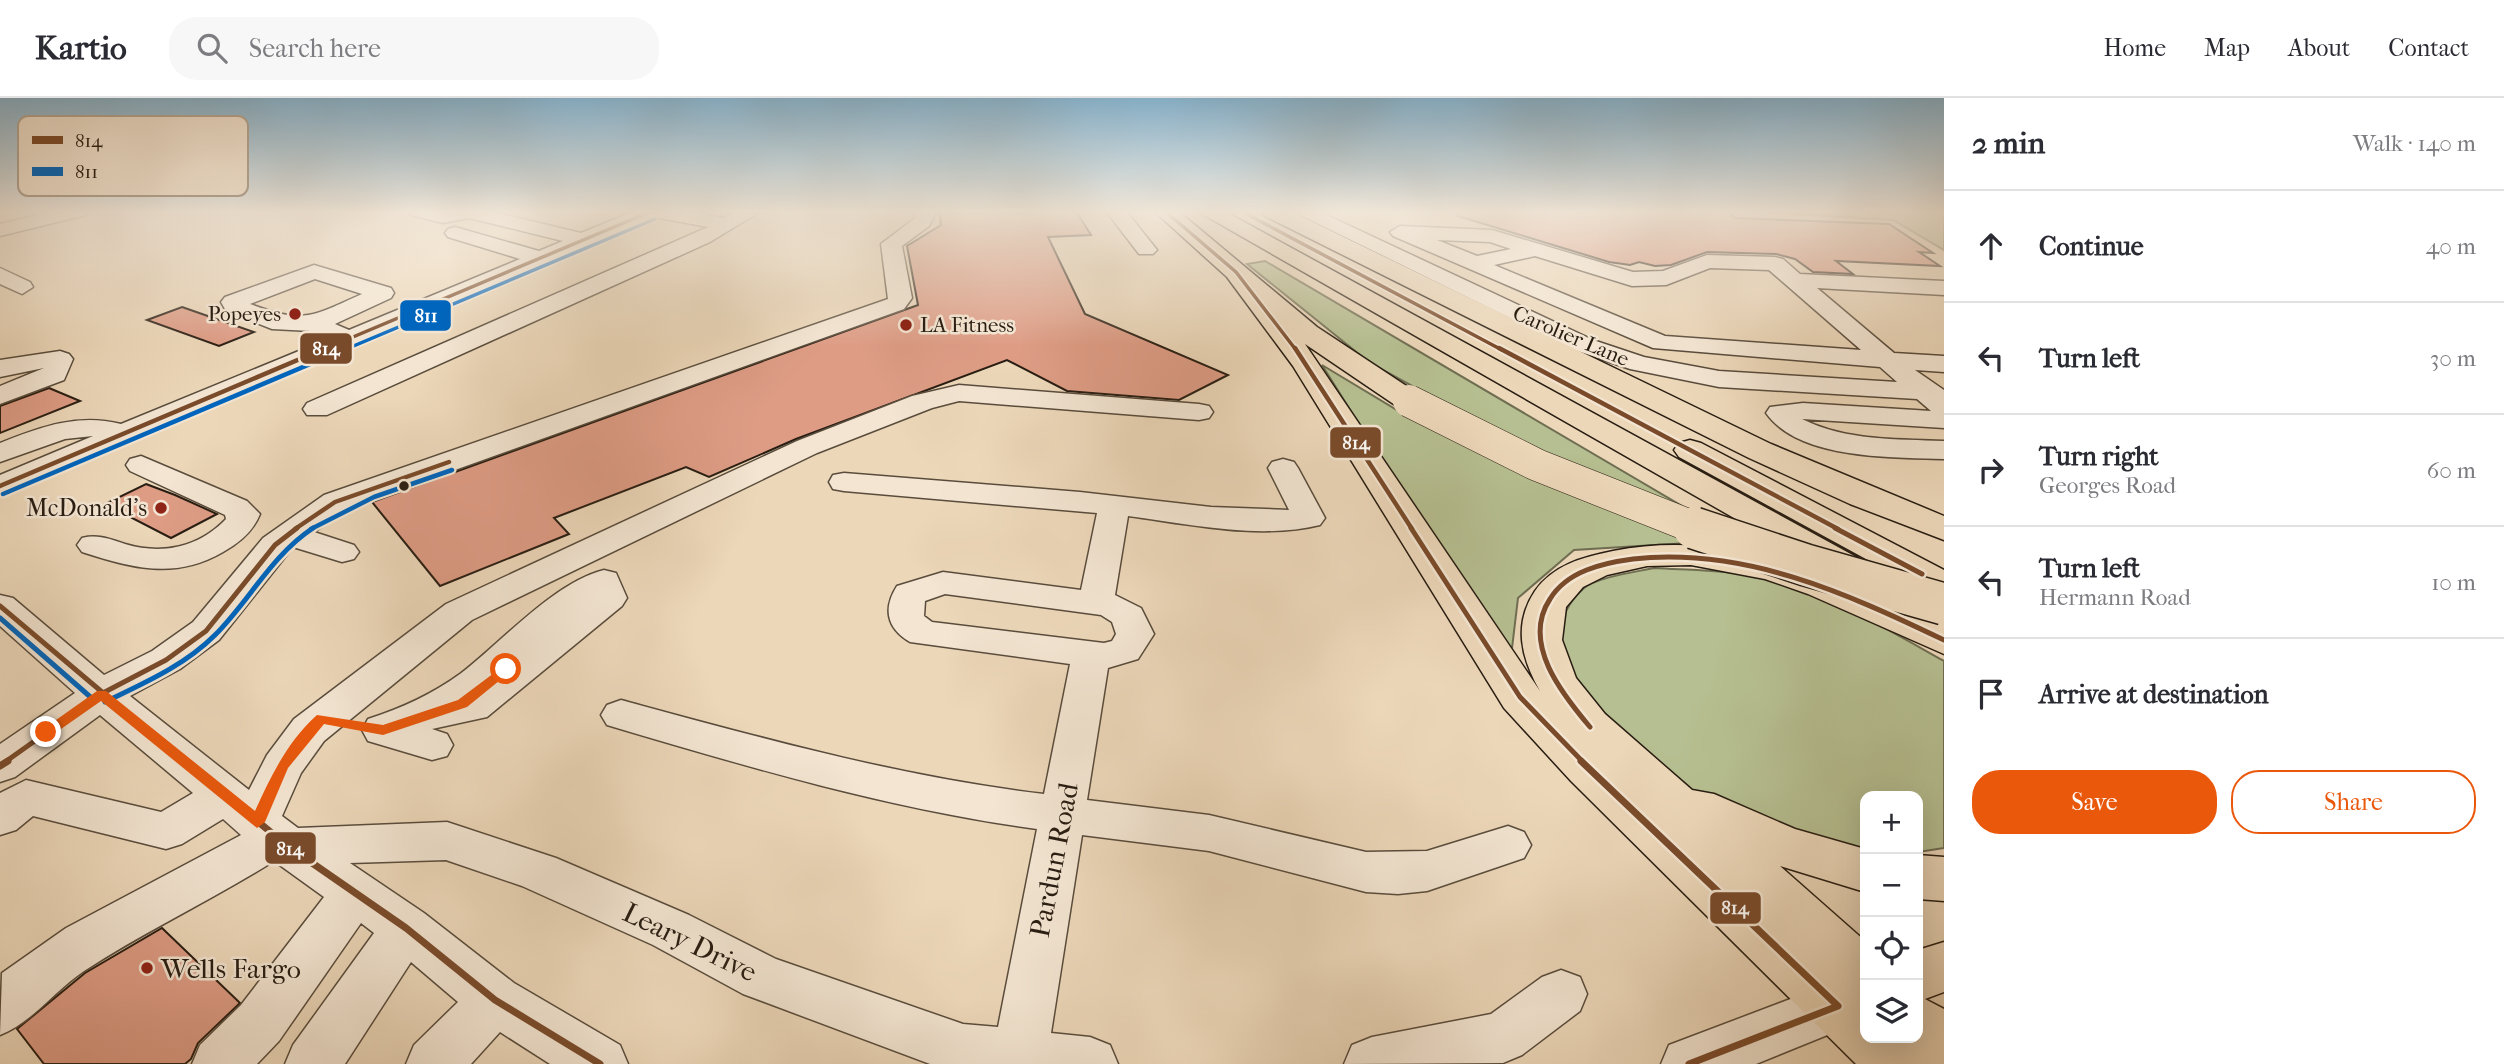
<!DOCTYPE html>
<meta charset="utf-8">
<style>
body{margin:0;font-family:"IM FELL French Canon",serif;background:#f7f7f7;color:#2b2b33}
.controls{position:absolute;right:21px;bottom:21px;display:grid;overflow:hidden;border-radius:14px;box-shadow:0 7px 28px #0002}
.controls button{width:63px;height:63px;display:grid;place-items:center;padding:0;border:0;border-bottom:2px solid #e1e1e2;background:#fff;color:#2b2b33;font:35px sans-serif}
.stop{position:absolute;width:21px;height:21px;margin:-16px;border:5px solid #ea580c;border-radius:50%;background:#fff}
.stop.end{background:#ea580c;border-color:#fff;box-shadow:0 2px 7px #0008}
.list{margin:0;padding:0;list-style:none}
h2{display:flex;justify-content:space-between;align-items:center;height:91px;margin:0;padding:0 28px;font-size:30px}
h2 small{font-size:23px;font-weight:400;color:#7c7c81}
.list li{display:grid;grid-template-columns:46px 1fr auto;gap:21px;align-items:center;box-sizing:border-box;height:112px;padding:0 28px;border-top:2px solid #e1e1e2}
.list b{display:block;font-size:26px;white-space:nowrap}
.list p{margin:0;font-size:23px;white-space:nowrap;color:#7c7c81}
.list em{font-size:23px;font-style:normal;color:#7c7c81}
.actions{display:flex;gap:14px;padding:21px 28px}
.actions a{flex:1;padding:16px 0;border:2px solid #ea580c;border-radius:28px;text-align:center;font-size:24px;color:#ea580c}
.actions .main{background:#ea580c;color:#fff}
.icon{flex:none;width:38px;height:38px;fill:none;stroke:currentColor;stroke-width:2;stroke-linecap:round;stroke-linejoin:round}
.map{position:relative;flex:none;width:1944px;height:966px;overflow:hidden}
header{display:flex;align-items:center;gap:42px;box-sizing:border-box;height:98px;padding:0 35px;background:#fff;border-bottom:2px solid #e1e1e2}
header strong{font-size:33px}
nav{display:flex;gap:38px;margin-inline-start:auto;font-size:24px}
.search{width:490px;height:63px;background:#f7f7f7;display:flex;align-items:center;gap:18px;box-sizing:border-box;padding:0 24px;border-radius:28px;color:#7c7c81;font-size:26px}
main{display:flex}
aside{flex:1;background:#fff}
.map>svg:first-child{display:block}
.green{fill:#b6bf91;stroke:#6f6e52;stroke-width:2}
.building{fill:#de9c85;stroke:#281d12;stroke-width:2}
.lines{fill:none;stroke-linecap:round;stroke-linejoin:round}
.minor-casing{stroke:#594c3c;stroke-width:3}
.highway-casing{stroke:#281d12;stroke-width:3}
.minor{fill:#f3e5d2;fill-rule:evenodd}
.highway{fill:#ecd7b9;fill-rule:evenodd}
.highway-bridge-far1-casing{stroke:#281d12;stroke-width:33;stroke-linecap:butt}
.highway-bridge-casing{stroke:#281d12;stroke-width:44;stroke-linecap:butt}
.highway-bridge-far1{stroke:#ecd7b9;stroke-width:32}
.highway-bridge{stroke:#ecd7b9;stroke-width:41}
.bus-1-far3-casing{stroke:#f3e5d2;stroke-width:7}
.bus-1-far2-casing{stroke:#f3e5d2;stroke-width:9}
.bus-1-far1-casing{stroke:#f3e5d2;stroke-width:10}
.bus-1-casing{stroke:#f3e5d2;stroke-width:12}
.bus-2-far2-casing{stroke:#f3e5d2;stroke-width:7}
.bus-2-far1-casing{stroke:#f3e5d2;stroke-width:9}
.bus-2-casing{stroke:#f3e5d2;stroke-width:10}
.bus-1-far3{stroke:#7a4b2a;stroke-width:3.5}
.bus-1-far2{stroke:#7a4b2a;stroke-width:4.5}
.bus-1-far1{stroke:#7a4b2a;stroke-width:5}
.bus-1{stroke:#7a4b2a;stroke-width:7}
.bus-2-far2{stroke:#0065bd;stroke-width:3.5}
.bus-2-far1{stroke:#0065bd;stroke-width:4.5}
.bus-2{stroke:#0065bd;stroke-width:5}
.route{fill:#ea580c}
.poi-dot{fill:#8f2418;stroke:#f3e5d2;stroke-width:2.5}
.bus-dot{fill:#281d12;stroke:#f3e5d2;stroke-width:2.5}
.labels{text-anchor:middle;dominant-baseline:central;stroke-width:5;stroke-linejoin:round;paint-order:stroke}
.far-poi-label{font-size:21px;fill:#281d12;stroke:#f3e5d2;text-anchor:end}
.far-street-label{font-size:21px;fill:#281d12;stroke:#f3e5d2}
.poi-label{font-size:24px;fill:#281d12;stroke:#f3e5d2;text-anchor:end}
.near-street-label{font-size:28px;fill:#281d12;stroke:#f3e5d2}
.near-poi-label{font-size:28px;fill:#281d12;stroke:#f3e5d2;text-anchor:start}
.key{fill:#f3e5d2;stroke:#b6a998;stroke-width:2}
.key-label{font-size:19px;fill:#281d12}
.line-badge{stroke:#f3e5d2;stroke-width:2.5}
.badge-label{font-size:19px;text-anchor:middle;font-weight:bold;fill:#fff}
</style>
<header>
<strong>Kartio</strong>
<div class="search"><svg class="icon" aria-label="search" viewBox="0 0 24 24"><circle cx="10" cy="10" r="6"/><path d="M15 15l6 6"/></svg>Search here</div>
<nav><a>Home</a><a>Map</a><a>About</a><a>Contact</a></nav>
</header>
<main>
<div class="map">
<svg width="1944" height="966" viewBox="0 0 1944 966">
<rect width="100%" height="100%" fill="#ecd7b9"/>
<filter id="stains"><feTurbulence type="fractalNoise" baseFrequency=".00286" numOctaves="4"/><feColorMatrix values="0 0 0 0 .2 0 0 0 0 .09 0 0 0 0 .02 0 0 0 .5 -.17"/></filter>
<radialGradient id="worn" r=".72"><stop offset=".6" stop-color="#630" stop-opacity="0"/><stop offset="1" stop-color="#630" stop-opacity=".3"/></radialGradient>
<path class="green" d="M1747,113H1944V152L1893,122Z
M1265,163L1689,412L1688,445L1574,452L1518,500L1510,567L1322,267L1397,312L1513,343L1370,265L1247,166Z
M1654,470C1688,472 1723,472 1757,478C1815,488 1892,534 1944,563V750L1918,754V698H1865V757C1816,744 1765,732 1719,708C1663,679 1503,563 1583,491C1596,479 1636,474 1654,470Z"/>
<path class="building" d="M939,113H1076L1091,137L1048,139L1085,216L1228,277L1179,302L1067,293L1007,262L796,341L709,379L686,369L554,420L569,436L440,488L372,404L918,207L907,148L941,127Z
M1459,113H1727L1735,120L1889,126L1933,155L1919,154L1940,168L1836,163L1853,176L1813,174L1795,161L1776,156L1707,154L1671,167L1655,168L1639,164L1630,167L1609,164L1458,118Z
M182,209L254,234L219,248L147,222Z
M49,290L80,303L0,335V308Z
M146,386L175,397L217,416L171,440L105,406Z
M162,830L240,905L198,945L191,961L185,966H44L17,931L85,875Z"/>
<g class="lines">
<g class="minor-casing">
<path id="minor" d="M54,113H89L86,117L0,138V126Z
M408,113H489L581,135L635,113H685L724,120L736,113H756V116L710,144L327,317H307L303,311L307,305L708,129L654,119L0,397V377L93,338L65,341L0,364V345C40,329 78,315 121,326L328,241L311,233L272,231L226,213L221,204L225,199L314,167L391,190L394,195L391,200L335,226L349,232L520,161L448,139L445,135L448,131L455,129L539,153L563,143L469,120L443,125L411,117ZM315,181L362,196C311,219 304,226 250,206Z
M917,113H937L929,128L902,148L912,200L904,211L346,411L314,434L354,447L359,454L354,461L342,464L293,449L219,542L180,571L130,598L249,692L267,657L294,621L446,506L797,343L912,298L959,287L1199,306L1209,308L1213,314L1209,320L1199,322L959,303L932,310L817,355L472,522L324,643L301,675L282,718L298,730L447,724L556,760L689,817L776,861L963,926L998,929L1037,731C890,711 748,669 607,627L601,617L607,607L621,602C761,640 900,679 1044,696L1070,566L910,544C886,530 883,510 897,488L943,474L1081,492L1097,415L844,393L833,391L829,384L833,377L844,375L1080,394L1211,409L1289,412L1268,370L1272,364L1283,361L1294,364L1298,370L1325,420L1320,427C1260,442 1189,426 1128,418L1115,497L1141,510L1154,536L1138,561L1108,570L1087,702L1209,717L1366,754L1427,753L1508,728L1524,734L1531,747L1524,760L1427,793L1398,796L1366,794L1209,753L1082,737L1051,935L1090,939L1110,947L1118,966H930L743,896L653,847L522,788L446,762L350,765L424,815L514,885L620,947L628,966H550L500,934L471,966H406L414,947L458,904L411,864L345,966H285L293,947L374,835L361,825L279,943L257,966H192L200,947L241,907L324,799L274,763C212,802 145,833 84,873C55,892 33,924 0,937L2,875L66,830L241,737L223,721L182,746L166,751L33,718L16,732L0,737V695L26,682L161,714L193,695L100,617L15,679L0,684V646L75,595L0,528V497L13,500L104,577L152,553L193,524L263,440L324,397L888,201L881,146L914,121ZM945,496L1101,517L1112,524L1116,536L1112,543L1104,545L932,524L924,518L925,503Z
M1106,113H1126L1157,152L1153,156H1139Z
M1292,113H1318L1593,242L1644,259L1719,273L1897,284L1880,269L1653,250L1393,138L1390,134L1400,128L1492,132L1633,174L1663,173L1707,157L1775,159L1783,161L1800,176L1944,183V197L1817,190L1894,255L1944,258V274L1915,272L1944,292V330L1802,321C1846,343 1897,341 1944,343V361C1892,359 1799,362 1766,315L1770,309L1803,305L1931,313L1917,301L1719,289L1630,271L1575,252ZM1437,142L1490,144L1511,151L1477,158ZM1535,158L1632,188L1666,187L1710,170L1769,172L1861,252L1665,238L1494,167Z
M0,170L30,184L33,189L22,196L0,186Z
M60,253L69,256L73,261L64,282L0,306V288L44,270L0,279V262Z
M141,358L247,403L260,416C253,434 239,445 223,454C175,482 132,470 82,454L77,447L82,440C98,436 110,441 125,446C162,457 198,450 226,421L225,417L130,373L126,367L130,361Z
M604,472L616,475L627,500L622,508L487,619L432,631L447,636L453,647L447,658L432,662L368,643L362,632L368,621C402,610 431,597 460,576C502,544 553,485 604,472Z
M1561,872L1580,879L1587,896L1580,913L1522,957L1503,965L1344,966L1352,947L1372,939L1491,916L1542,879Z
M1838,883L1857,891L1864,908L1857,925L1756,966H1661L1669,947Z"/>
</g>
<g class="highway-casing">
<path id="highway" d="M1154,113H1178L1317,229L1420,297L1424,303L1420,309L1409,312L1398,309L1305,246L1540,593C1521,560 1513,526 1535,493C1553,467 1583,459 1613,453C1730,430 1840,477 1944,526V556L1808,496L1765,481L1691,467L1647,468L1607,477L1583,489L1566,509L1562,542L1576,580L1605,616L1692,692L1714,696L1795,731L1865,751V794L1780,768L1865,843V940H1918V852L1944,844V894L1925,901L1944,911V966H1856L1571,683L1504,610L1293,268L1227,179Z
M1197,113H1224L1858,460L1864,468L1858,476L1845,479L1832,476Z
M1262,113H1290L1771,346L1944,418V442L1850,406L1749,360L1265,118Z
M1690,342L1701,345L1944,472V500L1930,496L1679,359L1674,352L1679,345Z
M1918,757L1944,759V803L1918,801Z"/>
</g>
<use href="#minor" class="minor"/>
<use href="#highway" class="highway"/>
<g class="highway-bridge-far1-casing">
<path id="highway-bridge-far1" d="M1409,303L1537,367L1698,431"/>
</g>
<g class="highway-bridge-casing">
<path id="highway-bridge" d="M1694,430L1806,467L1944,506"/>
</g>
<use href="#highway-bridge-far1" class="highway-bridge-far1"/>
<use href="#highway-bridge" class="highway-bridge"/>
<g class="bus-1-far3-casing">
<path id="bus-1-far3" d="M1165,113L1236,174L1296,252
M1241,113L1502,252
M322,252L652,113"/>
</g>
<g class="bus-1-far2-casing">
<path id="bus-1-far2" d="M1295,250L1412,431
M1499,250L1838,431
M0,388L326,250
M295,431L335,404L449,364"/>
</g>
<g class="bus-1-far1-casing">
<path id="bus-1-far1" d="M1411,430L1520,599L1583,664
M1835,430L1922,476
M0,508L185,664
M1590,629C1562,596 1521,545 1550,501C1567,473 1603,465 1633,461C1745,449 1846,495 1944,542
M5,664L101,596L166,562L206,533L275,447L297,430"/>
</g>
<g class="bus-1-casing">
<path id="bus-1" d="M183,663L289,749L406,830L495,902L600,966
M1581,663L1838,908L1689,966
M0,668L8,663"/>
</g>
<g class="bus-2-far2-casing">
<path id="bus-2-far2" d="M344,252L655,121"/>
</g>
<g class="bus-2-far1-casing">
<path id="bus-2-far1" d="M3,396L348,250
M311,431L374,399L452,372"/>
</g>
<g class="bus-2-casing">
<path id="bus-2" d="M0,520L95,603
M105,604C144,585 184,568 215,537C250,502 271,458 313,430"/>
</g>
<use href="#bus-1-far3" class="bus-1-far3"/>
<use href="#bus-1-far2" class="bus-1-far2"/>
<use href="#bus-1-far1" class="bus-1-far1"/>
<use href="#bus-1" class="bus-1"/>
<use href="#bus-2-far2" class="bus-2-far2"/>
<use href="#bus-2-far1" class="bus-2-far1"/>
<use href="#bus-2" class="bus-2"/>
</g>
<linearGradient id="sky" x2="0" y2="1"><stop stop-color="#88b6d2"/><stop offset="0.46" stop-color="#f6ede0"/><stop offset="1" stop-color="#f6ede0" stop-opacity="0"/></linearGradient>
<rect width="1944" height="248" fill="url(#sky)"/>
<path class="route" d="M506,566L512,571L510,574L467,609L383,637L324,626L288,670L265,724L257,730L101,603L51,638H41L39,634L97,593H106L255,713C271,678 287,644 317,617L383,627L458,602Z"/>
<g class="poi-dot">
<circle cx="295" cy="216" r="7"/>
<circle cx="906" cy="227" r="7"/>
<circle cx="161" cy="410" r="7"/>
<circle cx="147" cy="870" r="7"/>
</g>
<circle class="bus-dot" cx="404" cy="388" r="6"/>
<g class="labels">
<g class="far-poi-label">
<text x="281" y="216">Popeyes</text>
<text x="920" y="227" text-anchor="start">LA Fitness</text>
</g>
<g class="far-street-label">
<text transform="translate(1571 238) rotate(23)">Carolier Lane</text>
</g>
<g class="poi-label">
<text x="147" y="410">McDonald's</text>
</g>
<g class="near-street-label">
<text transform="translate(1054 762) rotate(-79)">Pardun Road</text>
<text transform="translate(690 844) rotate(26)">Leary Drive</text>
</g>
<g class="near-poi-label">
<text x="161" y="870">Wells Fargo</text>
</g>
</g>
<rect x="18" y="18" width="230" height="80" rx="10" class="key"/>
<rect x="32" y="38" width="31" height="8" fill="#7a4b2a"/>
<rect x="32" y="69" width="31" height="9" fill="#0065bd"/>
<g class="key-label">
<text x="75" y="49">814</text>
<text x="75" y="80">811</text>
</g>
<g class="line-badge">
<rect x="399" y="201" width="53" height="33" rx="7" fill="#0065bd"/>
<rect x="299" y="234" width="54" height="33" rx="7" fill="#7a4b2a"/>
<rect x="1329" y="328" width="53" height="33" rx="7" fill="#7a4b2a"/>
<rect x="264" y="733" width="53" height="34" rx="7" fill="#7a4b2a"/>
<rect x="1709" y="793" width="53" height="34" rx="7" fill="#7a4b2a"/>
</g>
<g class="badge-label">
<text x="426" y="224">811</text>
<text x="326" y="257">814</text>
<text x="1356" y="351">814</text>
<text x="290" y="757">814</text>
<text x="1735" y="816">814</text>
</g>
<rect width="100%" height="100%" filter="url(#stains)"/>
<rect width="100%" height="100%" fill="url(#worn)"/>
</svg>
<div class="controls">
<button>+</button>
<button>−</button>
<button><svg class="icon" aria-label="locate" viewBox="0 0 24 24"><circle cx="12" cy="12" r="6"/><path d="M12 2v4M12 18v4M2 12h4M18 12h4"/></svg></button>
<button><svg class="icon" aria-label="layers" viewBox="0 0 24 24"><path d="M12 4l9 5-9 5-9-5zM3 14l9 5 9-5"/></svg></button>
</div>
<div class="stop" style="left:506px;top:571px"></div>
<div class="stop end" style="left:46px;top:634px"></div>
</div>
<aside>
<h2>2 min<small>Walk · 140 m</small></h2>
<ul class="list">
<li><svg class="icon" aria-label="ahead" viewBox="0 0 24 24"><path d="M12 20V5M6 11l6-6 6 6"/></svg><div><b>Continue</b></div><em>40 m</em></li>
<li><svg class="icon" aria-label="left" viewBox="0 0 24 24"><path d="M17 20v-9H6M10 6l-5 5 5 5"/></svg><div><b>Turn left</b></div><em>30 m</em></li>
<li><svg class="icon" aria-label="right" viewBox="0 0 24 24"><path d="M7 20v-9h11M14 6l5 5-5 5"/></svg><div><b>Turn right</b><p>Georges Road</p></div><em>60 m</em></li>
<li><svg class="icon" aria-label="left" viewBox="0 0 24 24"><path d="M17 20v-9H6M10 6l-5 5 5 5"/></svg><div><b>Turn left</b><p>Hermann Road</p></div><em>10 m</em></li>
<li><svg class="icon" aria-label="arrive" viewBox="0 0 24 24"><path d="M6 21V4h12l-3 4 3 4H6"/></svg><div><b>Arrive at destination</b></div></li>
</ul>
<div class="actions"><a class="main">Save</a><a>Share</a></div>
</aside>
</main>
